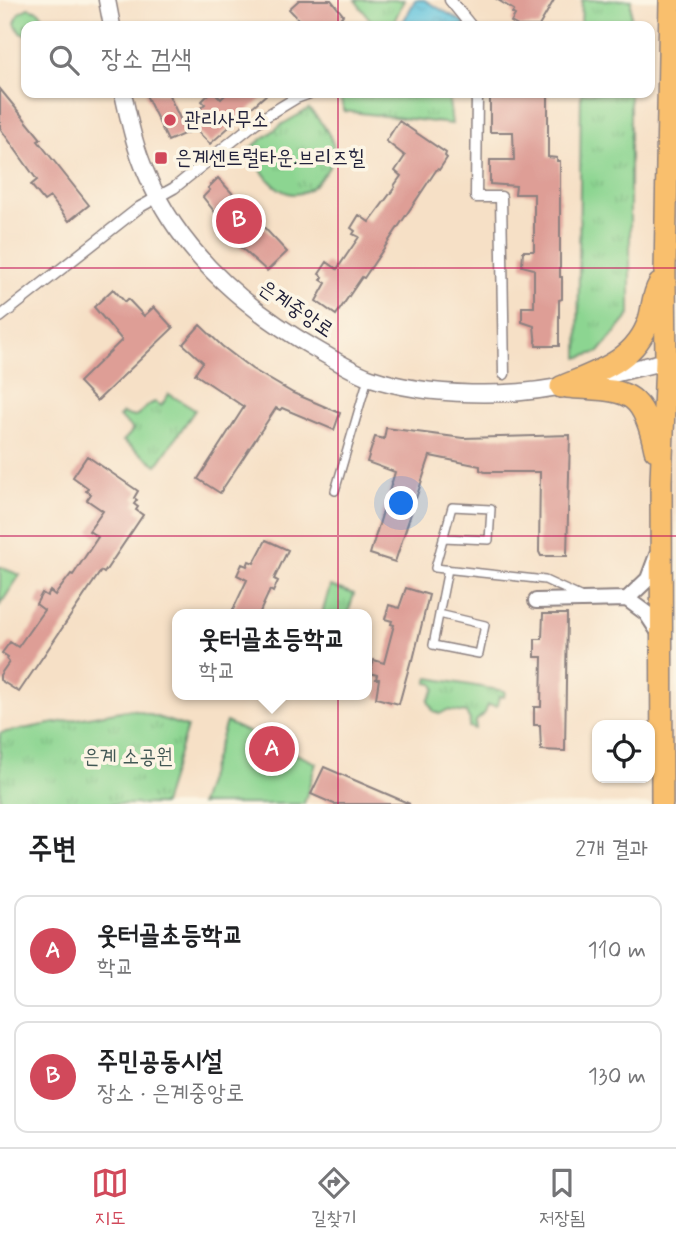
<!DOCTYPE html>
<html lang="ko">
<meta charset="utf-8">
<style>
body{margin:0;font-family:Mynerve,"Poor Story",sans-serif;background:#f6f6f6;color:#202124}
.controls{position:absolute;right:21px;bottom:21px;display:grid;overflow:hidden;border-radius:14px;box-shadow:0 2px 5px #0004}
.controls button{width:63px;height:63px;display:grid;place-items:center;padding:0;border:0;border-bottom:2px solid #e0e0e0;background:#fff;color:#202124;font:35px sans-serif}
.you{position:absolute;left:402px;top:504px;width:24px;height:24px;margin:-18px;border:5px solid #fff;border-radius:50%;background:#1a73e8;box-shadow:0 0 0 10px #1a73e833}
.badge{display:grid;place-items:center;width:46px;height:46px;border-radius:50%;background:#d1495b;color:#fff;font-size:23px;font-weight:700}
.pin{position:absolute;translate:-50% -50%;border:4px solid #fff;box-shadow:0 2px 7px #0006}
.popup{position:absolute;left:172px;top:609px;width:200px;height:91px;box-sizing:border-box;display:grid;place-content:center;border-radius:14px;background:#fff;filter:drop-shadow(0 2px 5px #0005);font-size:23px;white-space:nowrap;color:#757577}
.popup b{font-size:26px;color:#202124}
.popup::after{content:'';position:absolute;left:50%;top:100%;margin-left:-14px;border:14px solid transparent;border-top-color:#fff}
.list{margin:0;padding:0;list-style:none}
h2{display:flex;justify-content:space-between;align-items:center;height:91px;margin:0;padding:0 28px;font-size:30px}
h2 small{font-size:23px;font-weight:400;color:#757577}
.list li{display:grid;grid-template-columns:46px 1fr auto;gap:21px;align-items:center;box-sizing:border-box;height:112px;margin:0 14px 14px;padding:0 14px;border:2px solid #e0e0e0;border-radius:14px}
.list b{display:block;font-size:26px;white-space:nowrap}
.list p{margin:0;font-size:23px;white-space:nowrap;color:#757577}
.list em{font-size:23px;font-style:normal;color:#757577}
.icon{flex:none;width:38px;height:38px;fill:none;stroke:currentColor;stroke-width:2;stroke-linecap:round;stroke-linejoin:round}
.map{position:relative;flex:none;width:676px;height:804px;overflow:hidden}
.search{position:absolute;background:#fff;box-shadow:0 2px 5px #0004;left:21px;right:21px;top:21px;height:77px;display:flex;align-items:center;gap:18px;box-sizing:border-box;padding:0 24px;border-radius:14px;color:#757577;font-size:26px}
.sheet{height:343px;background:#fff}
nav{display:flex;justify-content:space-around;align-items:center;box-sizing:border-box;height:98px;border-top:2px solid #e0e0e0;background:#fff;font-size:19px;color:#757577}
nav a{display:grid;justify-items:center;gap:4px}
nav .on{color:#d1495b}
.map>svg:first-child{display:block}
.grass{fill:url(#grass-tufts);stroke:#577c66;stroke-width:2}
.pitch{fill:#8cd591;stroke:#577c66;stroke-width:2}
.water{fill:url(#water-ripples);stroke:#40728c;stroke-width:2}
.building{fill:#de9e96}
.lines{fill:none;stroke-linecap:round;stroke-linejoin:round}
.service-casing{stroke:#8c8180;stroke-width:10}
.pedestrian-casing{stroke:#8c8180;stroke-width:13}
.minor-casing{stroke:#8c8180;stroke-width:18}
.tertiary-casing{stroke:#8c8180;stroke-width:19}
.primary-casing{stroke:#8c8180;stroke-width:24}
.service{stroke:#fff;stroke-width:7}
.pedestrian{stroke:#fff;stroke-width:10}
.minor{stroke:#fff;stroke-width:14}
.tertiary{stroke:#fff;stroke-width:16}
.primary{stroke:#f9bf6d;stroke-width:21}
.grid{fill:none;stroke:#c2185b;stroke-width:2;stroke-opacity:0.55}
.poi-dot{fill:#d1495b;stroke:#fcf5e5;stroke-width:2.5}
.labels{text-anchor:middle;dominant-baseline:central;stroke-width:7;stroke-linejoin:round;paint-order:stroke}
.poi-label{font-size:21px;fill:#22223b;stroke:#fcf5e5;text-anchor:start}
.street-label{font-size:21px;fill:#22223b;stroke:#fcf5e5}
.park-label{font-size:21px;fill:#425855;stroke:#fcf5e5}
</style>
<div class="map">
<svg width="676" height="804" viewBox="0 0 676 804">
<defs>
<pattern id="grass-tufts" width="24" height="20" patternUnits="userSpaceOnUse" patternTransform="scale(1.75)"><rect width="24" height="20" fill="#8cd591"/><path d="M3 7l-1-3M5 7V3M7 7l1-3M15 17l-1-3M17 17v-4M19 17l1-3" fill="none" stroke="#78b77e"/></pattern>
<pattern id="water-ripples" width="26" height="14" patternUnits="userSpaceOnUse" patternTransform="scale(1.75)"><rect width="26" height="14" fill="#5fc3dd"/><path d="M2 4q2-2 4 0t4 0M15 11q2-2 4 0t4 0" fill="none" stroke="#52a7bf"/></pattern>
</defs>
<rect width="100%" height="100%" fill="#fcf5e5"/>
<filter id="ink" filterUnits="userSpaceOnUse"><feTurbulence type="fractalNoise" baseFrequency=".0143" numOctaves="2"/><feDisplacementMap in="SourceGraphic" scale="14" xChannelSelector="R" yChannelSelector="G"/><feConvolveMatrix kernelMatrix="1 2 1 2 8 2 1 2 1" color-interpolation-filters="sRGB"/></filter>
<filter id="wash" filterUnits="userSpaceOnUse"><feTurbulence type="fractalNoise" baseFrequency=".00686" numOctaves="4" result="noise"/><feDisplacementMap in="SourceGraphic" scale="28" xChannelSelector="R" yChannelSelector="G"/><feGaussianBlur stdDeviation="1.57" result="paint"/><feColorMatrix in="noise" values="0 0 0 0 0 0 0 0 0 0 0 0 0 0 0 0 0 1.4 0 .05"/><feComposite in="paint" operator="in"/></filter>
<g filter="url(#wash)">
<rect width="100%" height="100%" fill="#f6e0c6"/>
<path class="grass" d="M355,0H404L392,26H375Z
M582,0H631V26H581Z
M28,8L38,11L42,15L43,26H26V35L20,33L15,23L19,13Z
M339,93H448L452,124L344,111Z
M581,93H630V315L599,352L578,358Z
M309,109C320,120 332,134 334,150C335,161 327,171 320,179C290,215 263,178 249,149L281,125Z
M169,394L195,410L157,465L123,441L130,434L133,429L119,417L123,413C140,423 140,407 155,402L161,406Z
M0,567L20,575L0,605Z
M330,586L354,594L348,614H322Z
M429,678L505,691L504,697L499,696L497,706L488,705L485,713L476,721L475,729L469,727L470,720L466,713L447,710L440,714L433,711L428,701L435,689L433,684L427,683Z
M132,709L187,727L163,804H0V733Z"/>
<path class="pitch" d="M226,722L316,763L304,804H200Z"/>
<path class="water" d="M415,0H424L470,26H401Z"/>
<g id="blocks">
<path class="building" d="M299,0H331L343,15L341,17L343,19L336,26H305L289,9Z
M498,0H554L539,26H518L511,22L515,15L512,13L514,10Z
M0,89L41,139L38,141L89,205L69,221L50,197L44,201L31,185L37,180L0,128Z
M145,93H168L183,125L205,104L202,101L210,93H215L221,99L227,93H268L210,144L195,129L168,141Z
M490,93H548V157L557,158V161H560V277H562V299L559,300V346H536L534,326L522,322V307H534V269L522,266L523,251H534V194H515L516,186L490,184V160H514L513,132H490Z
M399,121L446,153L445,156L447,158L439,170L437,169L364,278L362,277L336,315L316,301L326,283L321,280L323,277L319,274L327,262L337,269L359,237L353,234L355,231L351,228L359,215L369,222L395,187L394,186L401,176L395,171L405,156L386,141Z
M218,178L287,252L267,271L237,244L239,243L203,197L210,190L208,188Z
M113,289L125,302L128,299L144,316L154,307L173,328L97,401L79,382L122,340L94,307Z
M200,325L222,346L252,369L293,393L340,413L334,430L282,408L280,410L276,408L220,493L198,479L244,407L195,374L203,362L183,344Z
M386,428L463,438L570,435L567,556H541L539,552L540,472H485L480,470V466L430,456L395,562L370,554L395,472L367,462L375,437L384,439Z
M87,456L138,491L134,498L137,500L134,504L138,507L136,510L143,515L104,573L101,571L19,692L0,680V675L9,662L7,660L8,657L2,653L10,642L18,647L44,610L36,604L42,593L47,596L50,591L55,595L71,574L73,575L98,537L89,531L103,511L87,500L91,494L86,491L88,488L73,477Z
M266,540L288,550L274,579L278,581L273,592L270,590L259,614H231L247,580L237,575L242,564L247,566L249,561L254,563Z
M406,588L429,595L413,660H411L399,704L376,698L379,679H376L377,675L370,673L374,660L384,663L391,636L394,625L391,624L392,621L385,619L389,605L399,608Z
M543,614H567L565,751L541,750L540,725H534V707H541L542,657H535V639H542Z
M324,767L410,804H334L311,794Z"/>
</g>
</g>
<g filter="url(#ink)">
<use href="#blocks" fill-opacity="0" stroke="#8c8180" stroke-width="2"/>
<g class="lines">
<g class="service-casing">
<path id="service" d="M335,491L368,378
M443,538L489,540L491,509L452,507L435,568L545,580L580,596
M439,614L485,625L479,654L433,645L448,569"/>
</g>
<g class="pedestrian-casing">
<path id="pedestrian" d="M450,0L471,26
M477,93L476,197H501L504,374
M0,317L140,207L174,188L255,123L296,98L310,93"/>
</g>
<g class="minor-casing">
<path id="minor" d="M627,599L648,579L657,555
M536,601L627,599L646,613L661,636"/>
</g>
<g class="tertiary-casing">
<path id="tertiary" d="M107,0L112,26
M123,93C129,120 135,149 147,175C180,253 247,310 319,351C335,360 353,372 371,378C428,397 514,398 572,384
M597,378L674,359"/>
</g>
<g class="primary-casing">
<path id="primary" d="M561,387C596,372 636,361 649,320C653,307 652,296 659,284
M567,387C625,392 642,385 655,450
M662,804L661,481L666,361L665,273L670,0"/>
</g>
<use href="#service" class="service"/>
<use href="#pedestrian" class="pedestrian"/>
<use href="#minor" class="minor"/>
<use href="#tertiary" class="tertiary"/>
<use href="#primary" class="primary"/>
</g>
</g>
<path class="grid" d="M338,0V26M338,93V804M0,268H676M0,536H676"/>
<g class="poi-dot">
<circle cx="170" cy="120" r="7"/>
<rect x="154" y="151" width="14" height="14" rx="3.5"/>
</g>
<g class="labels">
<g class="poi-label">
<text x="184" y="120">관리사무소</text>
<text x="175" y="158">은계센트럴타운.브리즈힐</text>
</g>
<g class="street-label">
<text transform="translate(296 309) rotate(34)">은계중앙로</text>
</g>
<g class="park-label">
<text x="128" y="757">은계 소공원</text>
</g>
</g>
</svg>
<div class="controls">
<button><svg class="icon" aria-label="locate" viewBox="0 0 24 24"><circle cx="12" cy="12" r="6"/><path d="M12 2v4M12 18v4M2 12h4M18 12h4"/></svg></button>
</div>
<div class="you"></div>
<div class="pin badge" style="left:272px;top:749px">A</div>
<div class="popup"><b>웃터골초등학교</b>학교</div>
<div class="pin badge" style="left:239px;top:221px">B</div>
<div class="search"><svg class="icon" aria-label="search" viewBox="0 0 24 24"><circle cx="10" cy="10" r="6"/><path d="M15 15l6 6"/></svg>장소 검색</div>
</div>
<section class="sheet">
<h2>주변<small>2개 결과</small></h2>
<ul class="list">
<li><span class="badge">A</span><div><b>웃터골초등학교</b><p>학교</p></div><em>110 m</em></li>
<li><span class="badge">B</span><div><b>주민공동시설</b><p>장소 · 은계중앙로</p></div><em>130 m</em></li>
</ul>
</section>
<nav>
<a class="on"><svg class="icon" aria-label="map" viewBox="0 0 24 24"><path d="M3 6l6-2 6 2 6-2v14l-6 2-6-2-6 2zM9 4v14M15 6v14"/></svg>지도</a>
<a><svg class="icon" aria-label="directions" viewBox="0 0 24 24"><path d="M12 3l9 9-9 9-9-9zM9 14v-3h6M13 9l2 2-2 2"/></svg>길찾기</a>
<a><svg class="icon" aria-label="saved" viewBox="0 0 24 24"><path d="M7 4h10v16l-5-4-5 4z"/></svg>저장됨</a>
</nav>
